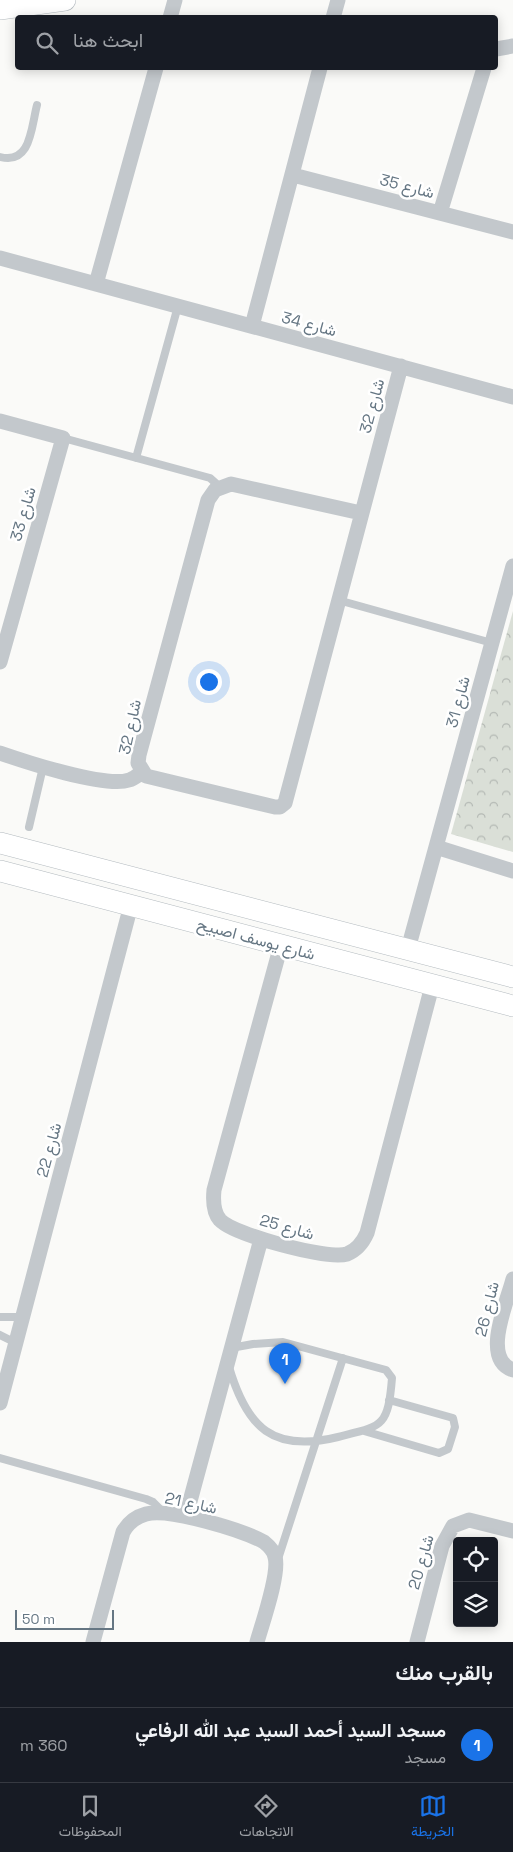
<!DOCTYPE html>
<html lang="ar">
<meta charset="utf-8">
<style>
body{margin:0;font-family:"Space Grotesk",Vazirmatn,sans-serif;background:#20242c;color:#f1f3f6;direction:rtl}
.controls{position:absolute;right:15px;bottom:15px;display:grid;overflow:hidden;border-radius:5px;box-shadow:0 2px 12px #0003}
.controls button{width:45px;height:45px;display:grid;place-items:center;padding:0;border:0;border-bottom:1px solid #363941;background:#171b24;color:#f1f3f6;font:25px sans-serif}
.scale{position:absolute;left:15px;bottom:12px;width:99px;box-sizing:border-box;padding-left:5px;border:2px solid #657683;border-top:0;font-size:14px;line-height:18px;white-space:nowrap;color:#657683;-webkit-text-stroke:4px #fff;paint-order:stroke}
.you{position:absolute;left:208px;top:681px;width:18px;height:18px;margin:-12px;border:4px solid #fff;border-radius:50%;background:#1a73e8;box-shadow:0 0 0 8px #1a73e833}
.badge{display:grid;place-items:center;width:32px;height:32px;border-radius:50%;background:#1a73e8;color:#fff;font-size:16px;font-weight:700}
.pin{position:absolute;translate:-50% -41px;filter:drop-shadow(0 1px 2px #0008)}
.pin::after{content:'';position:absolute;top:26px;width:18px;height:15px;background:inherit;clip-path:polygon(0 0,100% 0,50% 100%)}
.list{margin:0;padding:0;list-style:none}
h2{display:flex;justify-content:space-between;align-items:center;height:65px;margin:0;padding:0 20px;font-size:21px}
h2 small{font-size:16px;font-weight:400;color:#9ea1a6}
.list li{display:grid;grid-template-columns:32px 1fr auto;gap:15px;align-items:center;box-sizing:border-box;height:75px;padding:0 20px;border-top:1px solid #363941}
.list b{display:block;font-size:19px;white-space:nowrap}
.list p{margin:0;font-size:16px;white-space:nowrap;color:#9ea1a6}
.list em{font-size:16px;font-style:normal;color:#9ea1a6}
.icon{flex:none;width:28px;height:28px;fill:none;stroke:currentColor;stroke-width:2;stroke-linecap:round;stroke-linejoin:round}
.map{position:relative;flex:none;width:513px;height:1642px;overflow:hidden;direction:ltr}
.search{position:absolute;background:#171b24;box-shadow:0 2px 12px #0003;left:15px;right:15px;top:15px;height:55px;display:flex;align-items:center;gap:12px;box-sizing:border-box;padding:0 18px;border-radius:5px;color:#9ea1a6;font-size:19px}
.sheet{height:140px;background:#171b24}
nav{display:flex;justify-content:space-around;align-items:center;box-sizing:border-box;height:70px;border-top:1px solid #363941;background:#171b24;font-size:14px;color:#9ea1a6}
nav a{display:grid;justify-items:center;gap:2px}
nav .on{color:#1a73e8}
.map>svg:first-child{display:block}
.park{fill:url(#park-crowns)}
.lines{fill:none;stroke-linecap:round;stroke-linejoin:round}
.secondary-casing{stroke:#b3babf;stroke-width:22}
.lane{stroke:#c3c8cc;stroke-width:8}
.street{stroke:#c3c8cc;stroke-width:15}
.secondary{stroke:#fff;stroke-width:21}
.labels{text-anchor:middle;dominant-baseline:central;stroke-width:5;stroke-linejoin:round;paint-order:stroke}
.street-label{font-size:16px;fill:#657683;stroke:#fff}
</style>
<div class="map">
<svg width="513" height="1642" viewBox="0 0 513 1642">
<defs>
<pattern id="park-crowns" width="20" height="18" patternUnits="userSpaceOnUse" patternTransform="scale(1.25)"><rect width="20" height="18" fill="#dadfd7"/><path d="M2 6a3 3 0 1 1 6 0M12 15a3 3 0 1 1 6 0" fill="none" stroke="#b4b9b4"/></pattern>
</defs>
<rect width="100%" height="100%" fill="#fafaf8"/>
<path class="park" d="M513,611V852L451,834Z"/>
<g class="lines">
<g class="secondary-casing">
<path id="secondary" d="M0,9L65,0
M0,843L513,977
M0,871L513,1006"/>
</g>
<path class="lane" d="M0,157C31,165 31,128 37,105
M63,438L210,478L220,487
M136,458L178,306
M338,600L492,643
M29,827L43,767
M0,1317H23
M0,1335L16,1343
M229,1367C247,1428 273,1453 338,1437C382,1426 388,1428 392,1378L386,1370L283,1342L253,1344L231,1348
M364,1431L439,1453L448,1449L455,1427L453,1418L389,1400
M0,1458L146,1499L153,1502L164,1513
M278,1559L343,1358"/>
<path class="street" d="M170,18L175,0
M333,18L338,0
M496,49L513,46
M293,175L513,232
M440,213L484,68
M0,258L513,397
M96,284L156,68
M252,326L320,68
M0,421L63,438L0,662
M361,513L231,484L215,490L208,500L139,755L138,763L146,776L275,807H280L285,803L401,366
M0,753C26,762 105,788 129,780C134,779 138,775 142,772
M436,847L513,871
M281,945L214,1190C213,1200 213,1212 220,1220C234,1235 328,1260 347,1254C357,1250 363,1242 367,1233L432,986
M408,949L513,566
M513,1279C507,1303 481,1359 513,1370
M0,1403L131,905
M186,1516L261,1239
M93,1642L123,1532C128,1523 135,1517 146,1514C170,1508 242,1530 264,1542C269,1546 274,1551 275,1557C280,1573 262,1624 257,1642
M417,1642L442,1546L453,1526L469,1520L513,1531"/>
<use href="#secondary" class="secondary"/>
</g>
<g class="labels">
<g class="street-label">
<text transform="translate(407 186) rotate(15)">شارع 35</text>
<text transform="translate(309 324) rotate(15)">شارع 34</text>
<text transform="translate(372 406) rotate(-75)">شارع 32</text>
<text transform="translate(23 514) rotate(-74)">شارع 33</text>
<text transform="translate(458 702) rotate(-75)">شارع 31</text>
<text transform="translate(130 727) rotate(-78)">شارع 32</text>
<text transform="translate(256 939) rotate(15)">شارع يوسف اصبيح</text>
<text transform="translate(49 1150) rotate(-75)">شارع 22</text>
<text transform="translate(287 1227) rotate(16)">شارع 25</text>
<text transform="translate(487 1309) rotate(-76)">شارع 26</text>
<text transform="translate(191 1503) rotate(12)">شارع 21</text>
<text transform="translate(421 1562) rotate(-74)">شارع 20</text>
</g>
</g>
</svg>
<div class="controls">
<button><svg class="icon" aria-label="locate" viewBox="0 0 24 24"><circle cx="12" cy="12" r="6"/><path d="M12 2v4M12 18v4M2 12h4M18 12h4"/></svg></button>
<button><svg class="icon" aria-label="layers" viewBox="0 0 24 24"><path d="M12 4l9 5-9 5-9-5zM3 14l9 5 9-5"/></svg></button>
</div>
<div class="scale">50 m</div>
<div class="you"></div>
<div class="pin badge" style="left:285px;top:1384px">1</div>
<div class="search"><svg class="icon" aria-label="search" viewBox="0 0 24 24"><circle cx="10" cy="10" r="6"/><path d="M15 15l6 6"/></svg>ابحث هنا</div>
</div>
<section class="sheet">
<h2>بالقرب منك<small></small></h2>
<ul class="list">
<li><span class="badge">1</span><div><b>مسجد السيد أحمد السيد عبد الله الرفاعي</b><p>مسجد</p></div><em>360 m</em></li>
</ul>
</section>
<nav>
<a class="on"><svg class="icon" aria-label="map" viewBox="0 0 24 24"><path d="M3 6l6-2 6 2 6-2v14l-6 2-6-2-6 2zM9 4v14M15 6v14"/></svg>الخريطة</a>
<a><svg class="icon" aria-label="directions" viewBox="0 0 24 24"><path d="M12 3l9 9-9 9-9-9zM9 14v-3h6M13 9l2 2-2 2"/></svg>الاتجاهات</a>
<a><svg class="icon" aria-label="saved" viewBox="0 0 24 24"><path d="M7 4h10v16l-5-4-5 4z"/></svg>المحفوظات</a>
</nav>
